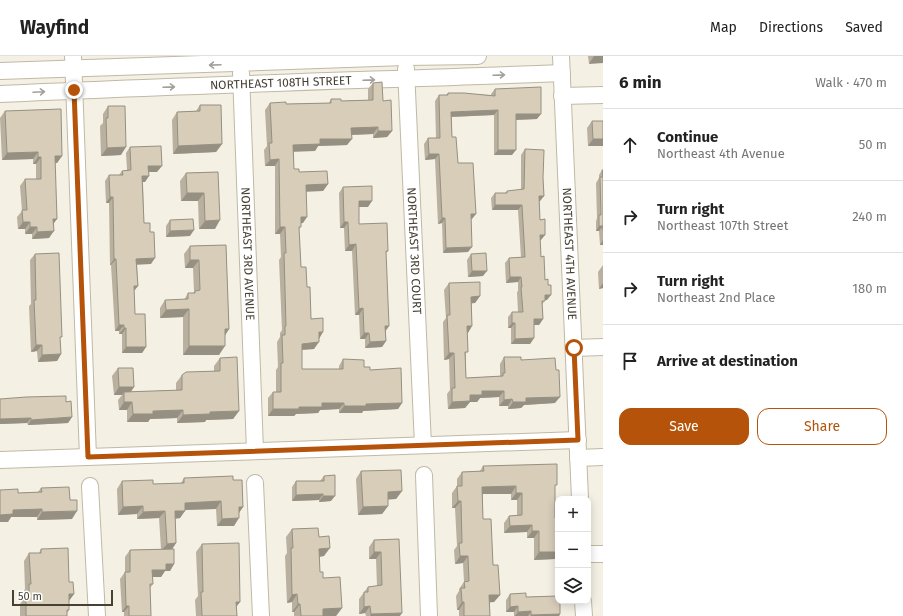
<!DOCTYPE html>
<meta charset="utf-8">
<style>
body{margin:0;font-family:"Fira Sans",sans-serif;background:#f2f2f2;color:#222}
.controls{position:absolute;right:12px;bottom:12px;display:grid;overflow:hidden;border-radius:8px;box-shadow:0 2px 10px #0003}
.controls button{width:36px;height:36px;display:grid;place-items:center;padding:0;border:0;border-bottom:1px solid #e0e0e0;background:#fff;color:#222;font:20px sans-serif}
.scale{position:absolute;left:12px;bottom:10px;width:101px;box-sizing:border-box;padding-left:4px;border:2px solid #474134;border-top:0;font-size:11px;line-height:14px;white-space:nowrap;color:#474134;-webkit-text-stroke:3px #fff;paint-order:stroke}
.stop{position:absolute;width:12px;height:12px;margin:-9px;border:3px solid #b45309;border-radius:50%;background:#fff}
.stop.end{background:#b45309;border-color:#fff;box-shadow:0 1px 4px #0008}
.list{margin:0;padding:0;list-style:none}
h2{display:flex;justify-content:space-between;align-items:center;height:52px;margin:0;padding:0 16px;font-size:17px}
h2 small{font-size:13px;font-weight:400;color:#767676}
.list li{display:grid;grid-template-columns:26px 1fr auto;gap:12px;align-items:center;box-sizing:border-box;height:72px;padding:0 16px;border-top:1px solid #e0e0e0}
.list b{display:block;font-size:15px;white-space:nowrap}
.list p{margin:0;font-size:13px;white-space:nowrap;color:#767676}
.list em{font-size:13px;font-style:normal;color:#767676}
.actions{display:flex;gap:8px;padding:12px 16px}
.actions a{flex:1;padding:9px 0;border:1px solid #b45309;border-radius:12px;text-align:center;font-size:14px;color:#b45309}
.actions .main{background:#b45309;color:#fff}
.icon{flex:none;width:22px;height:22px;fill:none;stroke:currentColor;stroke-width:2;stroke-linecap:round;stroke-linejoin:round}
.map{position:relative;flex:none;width:603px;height:560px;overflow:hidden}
header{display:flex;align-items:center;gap:24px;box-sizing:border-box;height:56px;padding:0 20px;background:#fff;border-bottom:1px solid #e0e0e0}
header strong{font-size:19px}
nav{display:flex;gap:22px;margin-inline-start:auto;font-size:14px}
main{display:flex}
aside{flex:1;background:#fff}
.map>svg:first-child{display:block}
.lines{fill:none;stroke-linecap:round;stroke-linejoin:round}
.minor-casing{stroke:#c0b9a6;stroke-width:18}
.minor{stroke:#fff;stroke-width:16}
.wall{fill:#b9b09f}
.shaded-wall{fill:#969082}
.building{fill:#d7cdb9;stroke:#969082}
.oneway{stroke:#a3a09a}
.route{stroke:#b45309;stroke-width:5}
.labels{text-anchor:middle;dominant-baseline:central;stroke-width:3;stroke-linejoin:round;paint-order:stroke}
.street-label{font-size:12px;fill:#474134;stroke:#fff}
</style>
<header>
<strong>Wayfind</strong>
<nav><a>Map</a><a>Directions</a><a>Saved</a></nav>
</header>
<main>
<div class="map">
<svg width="603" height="560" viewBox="0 0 603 560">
<rect width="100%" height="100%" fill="#f4f0e4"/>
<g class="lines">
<g class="minor-casing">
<g id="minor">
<path d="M73,0L88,401"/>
<path id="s1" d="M561,0L580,443"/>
<path id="s2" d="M406,13L423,389"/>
<path d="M0,15L405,1L478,0"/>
<path id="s3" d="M241,17L255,395"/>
<path id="s4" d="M0,38C187,29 375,24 562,17"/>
<path d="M562,40L603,39"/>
<path d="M574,292L603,291"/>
<path d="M578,402L603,401"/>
<path d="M0,404L578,384"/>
<path d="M424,419L429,560"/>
<path d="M255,427L261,560"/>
<path d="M90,430L97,560"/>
<path d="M588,498H603"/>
<path d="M583,545L584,560"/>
</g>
</g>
<use href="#minor" class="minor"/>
</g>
<path class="wall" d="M588,0H603L589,8Z
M373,27L383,45L392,75L387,81L373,82V78L352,79L347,89L318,90L315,95H294V113L299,116L328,128L323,135H306L303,167H301L299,174L301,211L307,231L311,263L319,282L314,293L302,294V313H339V310L343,303L364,311L370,314L402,347L398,353L363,355L362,357H339V353L320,354L318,357L296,358L294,360H268V342L273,336H276V314L278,311L277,286L280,281V277L282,274L279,204L281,201L280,178H275V110H265L264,94L267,90L265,54L270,47L286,48L329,47L331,43L341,45L368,44V33Z
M495,33L537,63L516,64L512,99H494V59L452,61V81L458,107L472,163H471L468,196L443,197L442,167L438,168L435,103L425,104L424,88L428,82H436L435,45L439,39H446L448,37L491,39V38Z
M200,49L222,88L216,96L173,98L172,64L177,56L196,55Z
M108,50L121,99L101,100L100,70L103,67V58Z
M5,55L62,100L57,107H55L53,169L49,182L32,183V178H25V173H18L17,161L22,155L20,130L25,123H36V108H33V103L2,104L0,62Z
M592,65L603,90H588L587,72Z
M130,91L157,116H149L145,126H143L144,167L151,208H137L138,230L134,235L135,258L146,291L142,297H122V278H119V275H115L111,209H110L109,147H106L105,125L109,119H119L122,115L127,114L126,97Z
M525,93L543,122L544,140L540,145H539L541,184H540L541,201L545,224L547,244H545L542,249L543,263L539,269H534V282L530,288H511V272H508V261L512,256H518L517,236L518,235V226L506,227L505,207L509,202L521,201L518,154H492L491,142L495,137H505L507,135L521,134V99Z
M602,114H603V189H600L599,175H596V165L597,162L596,127L599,122V119Z
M218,116L215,173H199L198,145H181L180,125L186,117Z
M343,131L368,151H359V168L388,195L386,197V285L382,291L365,292V283H360L359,259H355L352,195H345L344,172H340L339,137Z
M170,164L190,180L166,181V170Z
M226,189L229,273L225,279L219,299H183V261L160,262V252L165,244H184L188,237H193L194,236L193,212H185L184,198L190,190Z
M35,198L60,284L61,298L57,305L38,306L37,295L31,296L29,250L31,248L30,204Z
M471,198L483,220L468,221L467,204Z
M603,209V232L599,233L598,216Z
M449,227L480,240L475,247H472V270L467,277L466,300V322L500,320V308L504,301L521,304L555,347L524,349L521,352L508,353V350H499V341L480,342L477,346H470L465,352L448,353L447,338L450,334L449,303L444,304L443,266L446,262L444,234Z
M220,302L239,355L233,363L206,364L205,366L177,367V362L150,363L148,366H127V354H119L118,344L122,339H114L112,320L118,312L134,331L131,336L176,334V327L182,319L214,315V310Z
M66,346L72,361L68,367L28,369L27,367L0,368Z
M483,410L555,432V503L534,504V482H527V476L504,477V467L509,460L517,459V444H511V438H483V463L500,539L494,546H490V560H459V554H457L456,540L459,535V533L464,526L463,507L455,508L454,494L457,490L455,452H452V437L457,430V423L462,416L480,415Z
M361,415L402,435L396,443H388V450L382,458L358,459L356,423Z
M324,420L331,445L319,446V444L292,445V431L296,425H320Z
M184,422L233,424L243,451L239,457L234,470H217L216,453L185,454L180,462L175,463L176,487L172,493L174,508L170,515H165L161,521H152L153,528L150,532L151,560H124V556H122L120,523L125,516V501L130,494L161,493L159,462L137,463V458L118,459L117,433L122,425L153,428L181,427Z
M41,432L70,444L72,463L37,464V461H11L8,466L18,437L38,436Z
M292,473L319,481L324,500L320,501V516L342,552L336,560H294V556H292V546L287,547L285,500L287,497L286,481Z
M399,483L400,560H366L365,557L359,558V543L368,531L377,530L376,503H369V491L374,484Z
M202,488L236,551L237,560H196L195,544L198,540L196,496Z
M41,493L69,526L74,538L69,545V554L67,557V560H20V548L23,544V536L25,533L24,505L29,497H39Z
M510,538L526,541L560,558L559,560H514V556H506V544Z"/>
<path class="shaded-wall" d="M594,0H603V7L589,8Z
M498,54L494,59L447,61L451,56Z
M516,58H541L537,63L512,64Z
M378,71L373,78L347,79L351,72Z
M378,75H392L387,81L373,82Z
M320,83H352L347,89L318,90L315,95L289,96L293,89Z
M593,83H603V90H588Z
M222,88L216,96L173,98L178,90Z
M126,91L121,99L101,100L107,92Z
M498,94H516L512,99H494Z
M38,96L33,103L2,104L7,97Z
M429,98H439L435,103L425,104Z
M55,100H62L57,107L50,108Z
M38,101H41L36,108H33Z
M279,103L275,110H265L270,104Z
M148,110H162L157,116H144Z
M142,120H149L145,126H138Z
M328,128L323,135L301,136L306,129Z
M187,137H204L198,145H181Z
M539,140H544L540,145L535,146Z
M110,141H113L109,147H106Z
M359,145H372L368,151H354Z
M495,149H522L518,154H492Z
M471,158H476L472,163H467Z
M301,161H307L303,167L296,168Z
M442,162H445L442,167L438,168Z
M53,163H57L52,170Z
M220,164L215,173H199L205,165Z
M23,166H30L25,173H18Z
M344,166H348L344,172H340Z
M599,170H603L599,175H596Z
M30,171H37L32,178H25Z
M280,171H285L280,178H275Z
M194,174L190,180L166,181L170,175Z
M54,175L49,182L32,183L37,176Z
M540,179H545L541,184H536Z
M603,184V189H600Z
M356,188L352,195H345L349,189Z
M472,191L468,196L443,197L446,192Z
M155,202L151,208L132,209L136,203Z
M114,203H116L111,209H110Z
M190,204H199L193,212H185Z
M472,215H487L483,220L468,221Z
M510,221H521L518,226L506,227Z
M603,227V232L599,233Z
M134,230H138L133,236Z
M545,239H551L547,244H541Z
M480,240L475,247L467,248L471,241Z
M363,252L359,259H355L359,253Z
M189,253L183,261L160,262L166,254Z
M534,263H543L539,269H530Z
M512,267H515L511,272H508Z
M119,269H124L119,275H115Z
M385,270H389L385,276Z
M467,270H472L468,277H462Z
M124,272H126L122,278H119Z
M225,273H229L224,281Z
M319,276H323L319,283Z
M364,277H369L365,283H360Z
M534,282L530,288H511L515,283Z
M386,285L382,291L365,292L370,286Z
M319,286L314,293L297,294L302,288Z
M36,289H42L37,295L31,296Z
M189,290H225L219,299H183Z
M126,291H146L142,297H122Z
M449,297H454L449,303L444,304Z
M61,298L57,305L38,306L42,299Z
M119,331H134L128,339L124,336L122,339H114Z
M482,335H504L499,341L480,342L477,346H470L465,352L448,353L452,346Z
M560,341L555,347L524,349L521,352L508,353L513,346L526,342Z
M512,343L508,350H499L504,344Z
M124,346H132L127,354H119Z
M322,347H344L339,353L320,354L318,357L296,358L294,360H268L273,353L299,351Z
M402,347L398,353L363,355L362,357H339L344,350L366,348Z
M183,354L177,362L150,363L148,366H127L133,358L153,355Z
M239,355L233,363L206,364L205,366L177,367L183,359L210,356Z
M72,361L68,367L28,369L31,364Z
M31,362L27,367L0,368V363Z
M516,430L511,438H477L482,431Z
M402,435L396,443L383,444L388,436Z
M516,437H522L517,444H511Z
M323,438L319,444L292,445L296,439Z
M323,440H335L331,445L319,446Z
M221,445L216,453L180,454L185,447Z
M458,445H461L455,452H452Z
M143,450L137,458L118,459L123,451Z
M388,450L382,458L358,459L363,451Z
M239,451H243L238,458Z
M42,453L37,461H11L8,466H0V459L13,454Z
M77,455L72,463L37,464L42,456Z
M165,455L159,462L137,463L143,456Z
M175,455H185L180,462L170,463Z
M239,462L234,470H217L222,463Z
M532,469L527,476L504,477L510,470Z
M532,475H539L534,482H527Z
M176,487L171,495H161L167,488Z
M330,492L324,500L314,501L319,493Z
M374,496H381L376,503H369Z
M539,496H558V498L555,503L534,504Z
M460,500H468L463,507L455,508Z
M166,508H174L170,515H165L161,521H148L152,514Z
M69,538H74L68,546Z
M297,538L292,546L287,547L292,539Z
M489,539H500L494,546L484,547Z
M236,546H240L234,554Z
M462,546H464L459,554H457Z
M298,548H300L294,556H292Z
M126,550H129L124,556H122Z
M370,550L365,557L359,558L364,551Z
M518,550L514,556H506L510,551Z
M342,552L336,560H318L323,553Z
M531,555L528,560H515L518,556Z
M402,557L400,560H370L371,558Z
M560,558L559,560H531V559Z"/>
<path class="building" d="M382,26L383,45L391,44L392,75H378V71L351,72L352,83H320V88L293,89L294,113H299V116L327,115L328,128L306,129L307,161H301V171H299L301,211H306L307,231H310L311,263L323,262V276H319V286L302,288V313H343V303L364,304V311H370V314L401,312L402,347L366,348V350H344V347H322V351H299V353H273V336H281V307H283L282,279H285V270H286L284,197H286L285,171H280L279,103L270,104L269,87H272L270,47L286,46V48L331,47V43H341V45L373,44V27Z
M541,31V58H516V94H498V54L451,56L452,81H456L458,107H473L476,158H471L472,191L446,192L445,162H442L439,98H429L428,82H440L439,39H448V37H464L495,40V33Z
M200,49H221L222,88L178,90L177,56L200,55Z
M108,50H125L126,91L107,92L106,62H108Z
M61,53L62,100H55L57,163H53L54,175L37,176V171H30V166H23L22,154H27L25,123H41V101H38V96L7,97L5,55Z
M592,65H603V83H593Z
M161,90L162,110H148L149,120H142L144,167H150V176H154L155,202L136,203L138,230H134L135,258H145L146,291H126V272H124V269H119L116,203H114L113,141H110L109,119H123L122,115L131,114L130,91Z
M525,93L544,94L543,122L544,140H539L540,164L545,163V179H540L541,201L544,200L545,224L548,223V229H551V239H545V245H542L543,263H534V282L515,283V267H512V256H523L521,231H522L521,221H510L509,202L525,201L522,149H495V137H507V135L524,133Z
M602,114H603V174V170H599V159H601L600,121H603Z
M218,116L220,164L205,165L204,137H187L186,117Z
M372,130V145H359V168L387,167L388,195H386L389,270H385L386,285L370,286L369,277H364L363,252L359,253L356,188L349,189L348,166H344L343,131Z
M193,163L194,174L170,175V164Z
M226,189L229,273H225V290H189V253L166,254L165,244L188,243V237H195V235L200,234L199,204H190V190Z
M59,197L62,281H60L61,298L42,299V289H36L34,244H36L35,198Z
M486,197L487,215H472L471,198Z
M480,226V240L471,241L472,270H467L468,296H465L466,322L503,320V317H505L504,301H521V304L555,302L556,314H559L560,341L526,342V346H513L512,343L504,344V335H482V339H470V345L452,346V332H455L454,297H449L447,259H450L449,227Z
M237,301L239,355L210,356V358L183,359V354L153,355V358H133L132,346H124V336L182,334V319L186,316L220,315V302Z
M118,312H133L134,331H119Z
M66,340V346L71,345L72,361L31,364V362L0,363V343L26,341Z
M557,408V429H555V462H558V496H539V475H532V469L510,470L509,460L522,459V437H516V430L482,431L483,463H491L493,509H498L500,539H489L490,560H464V546H462L461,532H465L464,526L469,525L468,500H460L459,487H462L461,445H458L457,430H462V416L484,415L483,410Z
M401,414L402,435L388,436V450L363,451L361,415Z
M335,419V440H323V438L296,439V425H324V420Z
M233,420V424H242L243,451H239V462L222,463L221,445L185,447V455H175L176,487L167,488L165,455L143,456V450L123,451L122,425L153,424V428L184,427V422Z
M69,431L70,444H77V455L42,456V453L13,454V458L0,459V434L18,433V437L42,436L41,432Z
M318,472L319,481L329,480L330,492L319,493L320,516H323V522L340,521L342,552L323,553V560H301L300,548H298L297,538L292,539L291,492H293L292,473Z
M399,483L402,557L371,558L370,550L364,551V536H368V531L382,529L381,496H374V484Z
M239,487L240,546H236L237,560H202L201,536H203L202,488Z
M68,492L69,526H73L74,538H69V554H67V560H26V540H29V528H31L29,497H41V493Z
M174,493V508H166V514H152L153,528H150L151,560H129V550H126L125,516H130V494Z
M526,537V541L558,540V545H560V558L531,559V555L518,556V550L510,551V538Z"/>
<defs><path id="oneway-shaft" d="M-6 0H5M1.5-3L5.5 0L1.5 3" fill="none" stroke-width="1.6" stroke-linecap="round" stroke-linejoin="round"/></defs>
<g class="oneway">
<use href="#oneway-shaft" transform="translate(215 9) rotate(178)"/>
<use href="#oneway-shaft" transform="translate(499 19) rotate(-2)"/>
<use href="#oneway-shaft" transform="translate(369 24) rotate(-2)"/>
<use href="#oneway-shaft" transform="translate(169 31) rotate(-2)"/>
<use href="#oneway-shaft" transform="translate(39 36) rotate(-3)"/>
</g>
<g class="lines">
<path class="route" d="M74,34L88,401L578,384L574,292"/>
</g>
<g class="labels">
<g class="street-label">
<text stroke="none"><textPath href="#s4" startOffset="281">NORTHEAST 108TH STREET</textPath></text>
<text stroke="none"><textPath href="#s2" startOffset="182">NORTHEAST 3RD COURT</textPath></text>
<text stroke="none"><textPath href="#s3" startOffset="181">NORTHEAST 3RD AVENUE</textPath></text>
<text stroke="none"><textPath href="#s1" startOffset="198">NORTHEAST 4TH AVENUE</textPath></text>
</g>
</g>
</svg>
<div class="controls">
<button>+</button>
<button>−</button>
<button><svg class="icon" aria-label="layers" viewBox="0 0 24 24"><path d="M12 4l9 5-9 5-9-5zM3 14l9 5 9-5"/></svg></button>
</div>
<div class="scale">50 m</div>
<div class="stop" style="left:574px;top:292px"></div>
<div class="stop end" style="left:74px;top:34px"></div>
</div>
<aside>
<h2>6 min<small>Walk · 470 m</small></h2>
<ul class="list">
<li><svg class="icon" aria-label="ahead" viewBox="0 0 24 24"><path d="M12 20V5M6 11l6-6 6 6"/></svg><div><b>Continue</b><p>Northeast 4th Avenue</p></div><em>50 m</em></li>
<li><svg class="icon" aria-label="right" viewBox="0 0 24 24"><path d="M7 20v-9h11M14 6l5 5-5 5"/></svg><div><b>Turn right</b><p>Northeast 107th Street</p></div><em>240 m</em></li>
<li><svg class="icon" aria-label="right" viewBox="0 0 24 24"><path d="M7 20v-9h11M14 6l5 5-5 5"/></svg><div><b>Turn right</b><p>Northeast 2nd Place</p></div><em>180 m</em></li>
<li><svg class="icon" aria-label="arrive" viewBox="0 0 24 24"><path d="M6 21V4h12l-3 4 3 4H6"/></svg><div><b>Arrive at destination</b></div></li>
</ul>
<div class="actions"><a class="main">Save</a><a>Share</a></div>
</aside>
</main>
